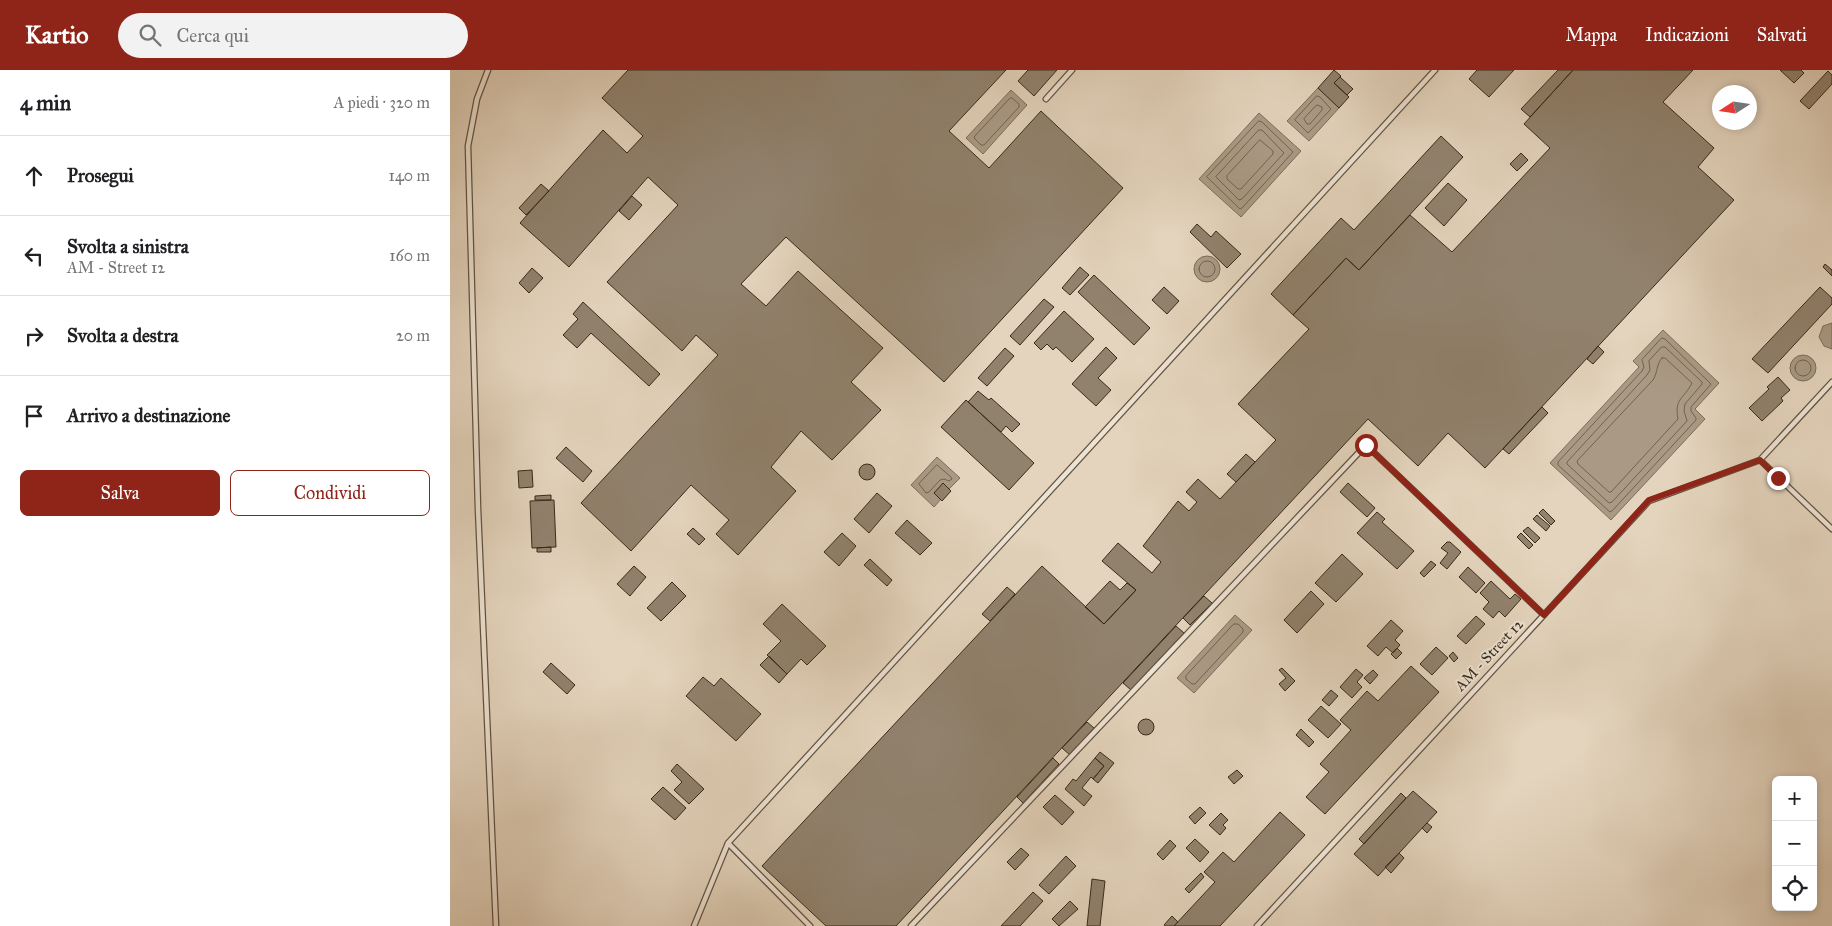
<!DOCTYPE html>
<html lang="it">
<meta charset="utf-8">
<style>
body{margin:0;font-family:"IM FELL Great Primer",serif;background:#f2f2f2;color:#202124}
.controls{position:absolute;right:15px;bottom:15px;display:grid;overflow:hidden;border-radius:8px;box-shadow:0 2px 8px #0003}
.controls button{width:45px;height:45px;display:grid;place-items:center;padding:0;border:0;border-bottom:1px solid #e0e0e0;background:#fff;color:#202124;font:25px sans-serif}
.compass{position:absolute;left:1262px;top:15px;width:45px;height:45px;border-radius:50%;background:#fff;box-shadow:0 2px 8px #0003;rotate:258deg}
.stop{position:absolute;width:15px;height:15px;margin:-11px;border:4px solid #8f2418;border-radius:50%;background:#fff}
.stop.end{background:#8f2418;border-color:#fff;box-shadow:0 1px 5px #0008}
.list{margin:0;padding:0;list-style:none}
h2{display:flex;justify-content:space-between;align-items:center;height:65px;margin:0;padding:0 20px;font-size:21px}
h2 small{font-size:16px;font-weight:400;color:#757577}
.list li{display:grid;grid-template-columns:32px 1fr auto;gap:15px;align-items:center;box-sizing:border-box;height:80px;padding:0 20px;border-top:1px solid #e0e0e0}
.list b{display:block;font-size:19px;white-space:nowrap}
.list p{margin:0;font-size:16px;white-space:nowrap;color:#757577}
.list em{font-size:16px;font-style:normal;color:#757577}
.actions{display:flex;gap:10px;padding:15px 20px}
.actions a{flex:1;padding:11px 0;border:1px solid #8f2418;border-radius:8px;text-align:center;font-size:18px;color:#8f2418}
.actions .main{background:#8f2418;color:#fff}
.icon{flex:none;width:28px;height:28px;fill:none;stroke:currentColor;stroke-width:2;stroke-linecap:round;stroke-linejoin:round}
.map{position:relative;flex:none;width:1382px;height:856px;overflow:hidden}
header{display:flex;align-items:center;gap:30px;box-sizing:border-box;height:70px;padding:0 25px;background:#8f2418;color:#fff}
header strong{font-size:24px}
nav{display:flex;gap:28px;margin-inline-start:auto;font-size:18px}
.search{width:350px;height:45px;background:#f2f2f2;display:flex;align-items:center;gap:12px;box-sizing:border-box;padding:0 18px;border-radius:28px;color:#757577;font-size:19px}
main{display:flex}
aside{flex:1;background:#fff}
.map>svg:first-child{display:block}
.water{fill:#aa9a85;stroke:#7c6d59}
.lines{fill:none;stroke-linecap:round;stroke-linejoin:round}
.shore{stroke:#71624e;stroke-width:1}
.building{fill:#91826e;stroke:#382a18}
.lane-casing{stroke:#635441;stroke-width:7}
.lane{stroke:#ede3d4;stroke-width:4.5}
.route{stroke:#8f2418;stroke-width:6}
.labels{text-anchor:middle;dominant-baseline:central;stroke-width:4;stroke-linejoin:round;paint-order:stroke}
.street-label{font-size:15px;fill:#382a18;stroke:#ede3d4}
</style>
<header>
<strong>Kartio</strong>
<div class="search"><svg class="icon" aria-label="search" viewBox="0 0 24 24"><circle cx="10" cy="10" r="6"/><path d="M15 15l6 6"/></svg>Cerca qui</div>
<nav><a>Mappa</a><a>Indicazioni</a><a>Salvati</a></nav>
</header>
<main>
<aside>
<h2>4 min<small>A piedi · 320 m</small></h2>
<ul class="list">
<li><svg class="icon" aria-label="ahead" viewBox="0 0 24 24"><path d="M12 20V5M6 11l6-6 6 6"/></svg><div><b>Prosegui</b></div><em>140 m</em></li>
<li><svg class="icon" aria-label="left" viewBox="0 0 24 24"><path d="M17 20v-9H6M10 6l-5 5 5 5"/></svg><div><b>Svolta a sinistra</b><p>AM - Street 12</p></div><em>160 m</em></li>
<li><svg class="icon" aria-label="right" viewBox="0 0 24 24"><path d="M7 20v-9h11M14 6l5 5-5 5"/></svg><div><b>Svolta a destra</b></div><em>20 m</em></li>
<li><svg class="icon" aria-label="arrive" viewBox="0 0 24 24"><path d="M6 21V4h12l-3 4 3 4H6"/></svg><div><b>Arrivo a destinazione</b></div></li>
</ul>
<div class="actions"><a class="main">Salva</a><a>Condividi</a></div>
</aside>
<div class="map">
<svg width="1382" height="856" viewBox="0 0 1382 856">
<rect width="100%" height="100%" fill="#e4d4bd"/>
<filter id="stains"><feTurbulence type="fractalNoise" baseFrequency=".004" numOctaves="4"/><feColorMatrix values="0 0 0 0 .2 0 0 0 0 .09 0 0 0 0 .02 0 0 0 .5 -.17"/></filter>
<radialGradient id="worn" r=".72"><stop offset=".6" stop-color="#630" stop-opacity="0"/><stop offset="1" stop-color="#630" stop-opacity=".3"/></radialGradient>
<path class="water" d="M868,18L889,38L859,71L837,51Z
M561,20L577,35L533,84L516,68Z
M809,43L851,81L791,147L749,109Z
M744 199a13 13 0 1 1 26 0a13 13 0 1 1-26 0Z
M1382,253V279L1374,276L1369,267L1373,256Z
M1213,260L1269,313L1245,339L1255,349L1161,450L1100,393L1189,297L1183,291Z
M1340 298a13 13 0 1 1 26 0a13 13 0 1 1-26 0Z
M487,387L510,408L499,419L493,414L484,423L491,429L484,437L461,415Z
M785,545L802,560L744,623L727,608Z"/>
<g class="lines">
<path class="shore" d="M867,26L870,27L881,39L858,63L845,50Z
M562,28L569,34V37L534,75H531L525,69L524,67L559,29Z
M867,35L872,37V40L860,54H857L854,49Z
M809,51L812,52L843,82L792,138L790,139L757,107Z
M809,60H812L834,83L792,129L789,130L766,107Z
M810,70L823,81V84L791,119H788L777,109V106Z
M749 199a8 8 0 1 1 16 0a8 8 0 1 1-16 0Z
M1212,268L1215,269L1261,314L1241,337V341L1246,348V350L1162,441L1160,442L1108,395V392L1192,301L1194,297L1192,290Z
M1212,277H1215L1252,312V314L1235,334L1234,341L1237,351L1162,432L1159,433L1117,394V392L1197,305L1200,300L1199,291Z
M1212,288H1215L1242,313C1234,329 1224,328 1228,349L1161,422H1159L1128,394L1127,391L1203,310C1208,302 1206,295 1212,288Z
M1345 298a8 8 0 1 1 16 0a8 8 0 1 1-16 0Z
M487,395L501,407L502,409L499,411L494,409L490,410L479,422L476,423L469,414Z
M784,554H788L793,559V562L745,614H742L736,609V606Z"/>
</g>
<path class="building" d="M178,0H556L499,61L539,98L591,41L673,118L494,312L336,167L291,214L316,236L348,201L433,278L401,312L431,340L382,390L351,361L321,397L346,421L288,485L266,464L279,450L241,415L181,481L131,433L268,285L246,265L232,281L157,212L228,135L198,107L119,197L70,153L153,60L177,83L193,66L152,28Z
M578,0H607L584,26L568,11Z
M884,0L891,6L884,13L899,27L889,38L868,18Z
M1027,0H1064L1039,27L1019,9Z
M1108,0H1123L1080,47L1071,39Z
M1123,0H1243L1213,32L1264,78L1248,97L1284,130L1035,398L998,363L968,396L918,349L446,856H376L312,796L592,496L654,554L686,520L652,491L668,473L702,503L711,492L693,476L728,431L739,441L747,432L736,422L748,409L770,429L826,370L788,334L859,259L843,245L896,188L909,200L960,145L1002,182L1100,78L1074,54Z
M1330,0H1351L1354,3L1344,13Z
M1378,1L1382,5V14L1359,39L1350,31Z
M890,7L903,19L897,25L884,13Z
M991,66L1013,87L909,200L896,188L843,245L821,224L891,148L904,160Z
M1071,83L1078,90L1067,101L1060,94Z
M998,113L1017,130L994,156L975,138Z
M91,114L99,121L76,145L69,138Z
M182,126L192,135L179,150L169,141Z
M747,154L761,167L766,161L791,184L777,198L740,162Z
M1375,194L1382,200V206L1373,197Z
M630,197L639,205L620,225L612,218Z
M82,198L93,208L79,223L69,213Z
M644,205L700,258L684,275L628,222Z
M714,217L729,231L717,244L702,230Z
M1370,217L1382,228V234L1318,303L1302,289Z
M594,229L604,237L570,275L560,266Z
M133,232L210,304L199,316L141,263L127,278L113,265L128,249L123,244Z
M614,241L644,269L622,292L606,277L603,280L597,274L591,280L584,273Z
M1148,276L1154,282L1143,294L1137,289Z
M656,277L667,288L648,308L661,320L646,336L622,314Z
M555,278L564,286L537,316L528,308Z
M1328,307L1340,320L1331,328L1333,331L1312,351L1299,338L1319,319L1317,317Z
M528,321L539,330L541,328L570,354L562,362L556,356L551,362L518,332Z
M516,330L584,393L559,420L491,357Z
M1092,337L1098,343L1059,384L1053,379Z
M116,377L142,401L133,412L106,388Z
M796,384L805,392L786,412L777,404Z
M409 402a8 8 0 1 1 16 0a8 8 0 1 1-16 0Z
M82,400L83,417L69,418L68,401Z
M493,413L501,421L492,431L484,423Z
M898,413L925,438L917,447L890,422Z
M427,423L442,436L419,463L404,449Z
M101,425V430H85V426Z
M104,430L106,477L82,478L80,431Z
M1093,439L1105,451L1101,455L1089,443Z
M927,442L935,449L932,452L964,481L947,499L907,463Z
M1087,445L1100,456L1096,461L1083,449Z
M457,450L482,473L470,485L445,463Z
M1078,457L1090,468L1085,473L1073,461Z
M243,458L255,469L249,475L237,464Z
M392,463L406,476L389,496L374,482Z
M1071,463L1083,475L1079,479L1067,467Z
M997,472H1000L1011,482L997,499L990,493L998,483L991,478Z
M101,477V482H87V478Z
M892,484L913,504L886,532L865,513Z
M420,489L442,510L437,516L414,495Z
M981,491L986,495L974,507L970,503Z
M184,496L196,507L180,526L167,514Z
M1018,497L1035,513L1026,523L1009,507Z
M660,511L670,520L677,513L686,520L654,554L635,537Z
M1041,511L1060,529L1065,524L1071,529L1055,547L1049,541L1043,548L1033,539L1039,532L1030,523Z
M222,512L236,526L211,551L197,538Z
M557,517L565,524L540,551L532,544Z
M861,521L874,534L847,563L834,550Z
M754,526L762,533L740,555L733,548Z
M332,534L376,576L357,595L351,589L337,604L317,585L331,571L313,554Z
M1026,546L1035,554L1016,574L1007,566Z
M941,550L953,561L945,570L950,575L943,583L936,577L928,586L917,576Z
M726,556L734,563L681,620L673,613Z
M986,577L998,588L982,605L970,594Z
M947,578L952,583L946,589L941,584Z
M1003,582L1008,588L1004,592L999,586Z
M319,586L337,604L329,613L310,595Z
M101,593L125,615L117,624L93,602Z
M961,596L989,622L875,744L856,727L879,702L870,694L901,660L890,650L917,621L928,631Z
M832,598L845,611L835,621L829,614L836,608L829,600Z
M906,599L913,605L907,612L912,617L902,628L890,617Z
M923,600L928,605L920,614L914,608Z
M253,607L264,616L271,608L311,644L286,671L236,626Z
M881,620L888,626L879,636L872,630Z
M871,636L891,654L878,668L858,650Z
M688 657a8 8 0 1 1 16 0a8 8 0 1 1-16 0Z
M637,652L644,658L620,685L612,678Z
M851,659L864,672L859,677L846,665Z
M650,682L664,693L648,713L643,709L654,696L645,688Z
M603,688L609,694L573,733L567,727Z
M645,688L654,696L643,709L641,707L632,718L642,726L634,736L615,719L623,709L626,711Z
M227,694L254,719L239,734L224,720L232,712L221,701Z
M787,700L793,706L784,714L778,707Z
M213,717L236,738L225,750L201,729Z
M963,721L987,742L928,806L904,784Z
M951,723L956,728L914,774L909,769Z
M605,725L624,742L612,755L593,737Z
M750,737L756,743L745,754L739,747Z
M830,742L855,765L770,856H724L765,812L754,802L773,782L784,792Z
M771,743L778,750L773,755L776,758L770,765L759,755Z
M977,753L982,757L977,763L972,758Z
M745,769L759,782L750,792L736,778Z
M720,770L726,776L713,790L707,784Z
M571,778L579,785L565,800L557,792Z
M949,783L954,788L941,803L935,797Z
M616,786L626,796L599,824L589,815Z
M751,803L754,807L739,823L735,819Z
M642,809L655,811L650,856H637Z
M583,822L593,831L570,856H551Z
M620,831L628,839L609,856L602,849Z
M722,846L728,852L724,856H716L714,855Z"/>
<g class="lines">
<g class="lane-casing">
<path id="lane" d="M38,0L27,29L18,76L28,439L46,856
M596,29L622,0
M1310,390L1382,459
M278,773L985,0
M244,856L278,773L360,856
M461,856L916,375L1094,545
M807,856L1199,431L1310,390L1382,312"/>
</g>
<use href="#lane" class="lane"/>
</g>
<g class="lines">
<path class="route" d="M916,375L1094,545L1199,430L1310,390L1328,408"/>
</g>
<g class="labels">
<g class="street-label">
<text transform="translate(1039 585) rotate(-47)">AM - Street 12</text>
</g>
</g>
<rect width="100%" height="100%" filter="url(#stains)"/>
<rect width="100%" height="100%" fill="url(#worn)"/>
</svg>
<div class="controls">
<button>+</button>
<button>−</button>
<button><svg class="icon" aria-label="locate" viewBox="0 0 24 24"><circle cx="12" cy="12" r="6"/><path d="M12 2v4M12 18v4M2 12h4M18 12h4"/></svg></button>
</div>
<svg class="compass" viewBox="-18 -18 36 36"><path d="M0-13l5 13h-10z" fill="#e53935"/><path d="M0 13l5-13h-10z" fill="#757577"/></svg>
<div class="stop" style="left:916px;top:375px"></div>
<div class="stop end" style="left:1328px;top:408px"></div>
</div>
</main>
